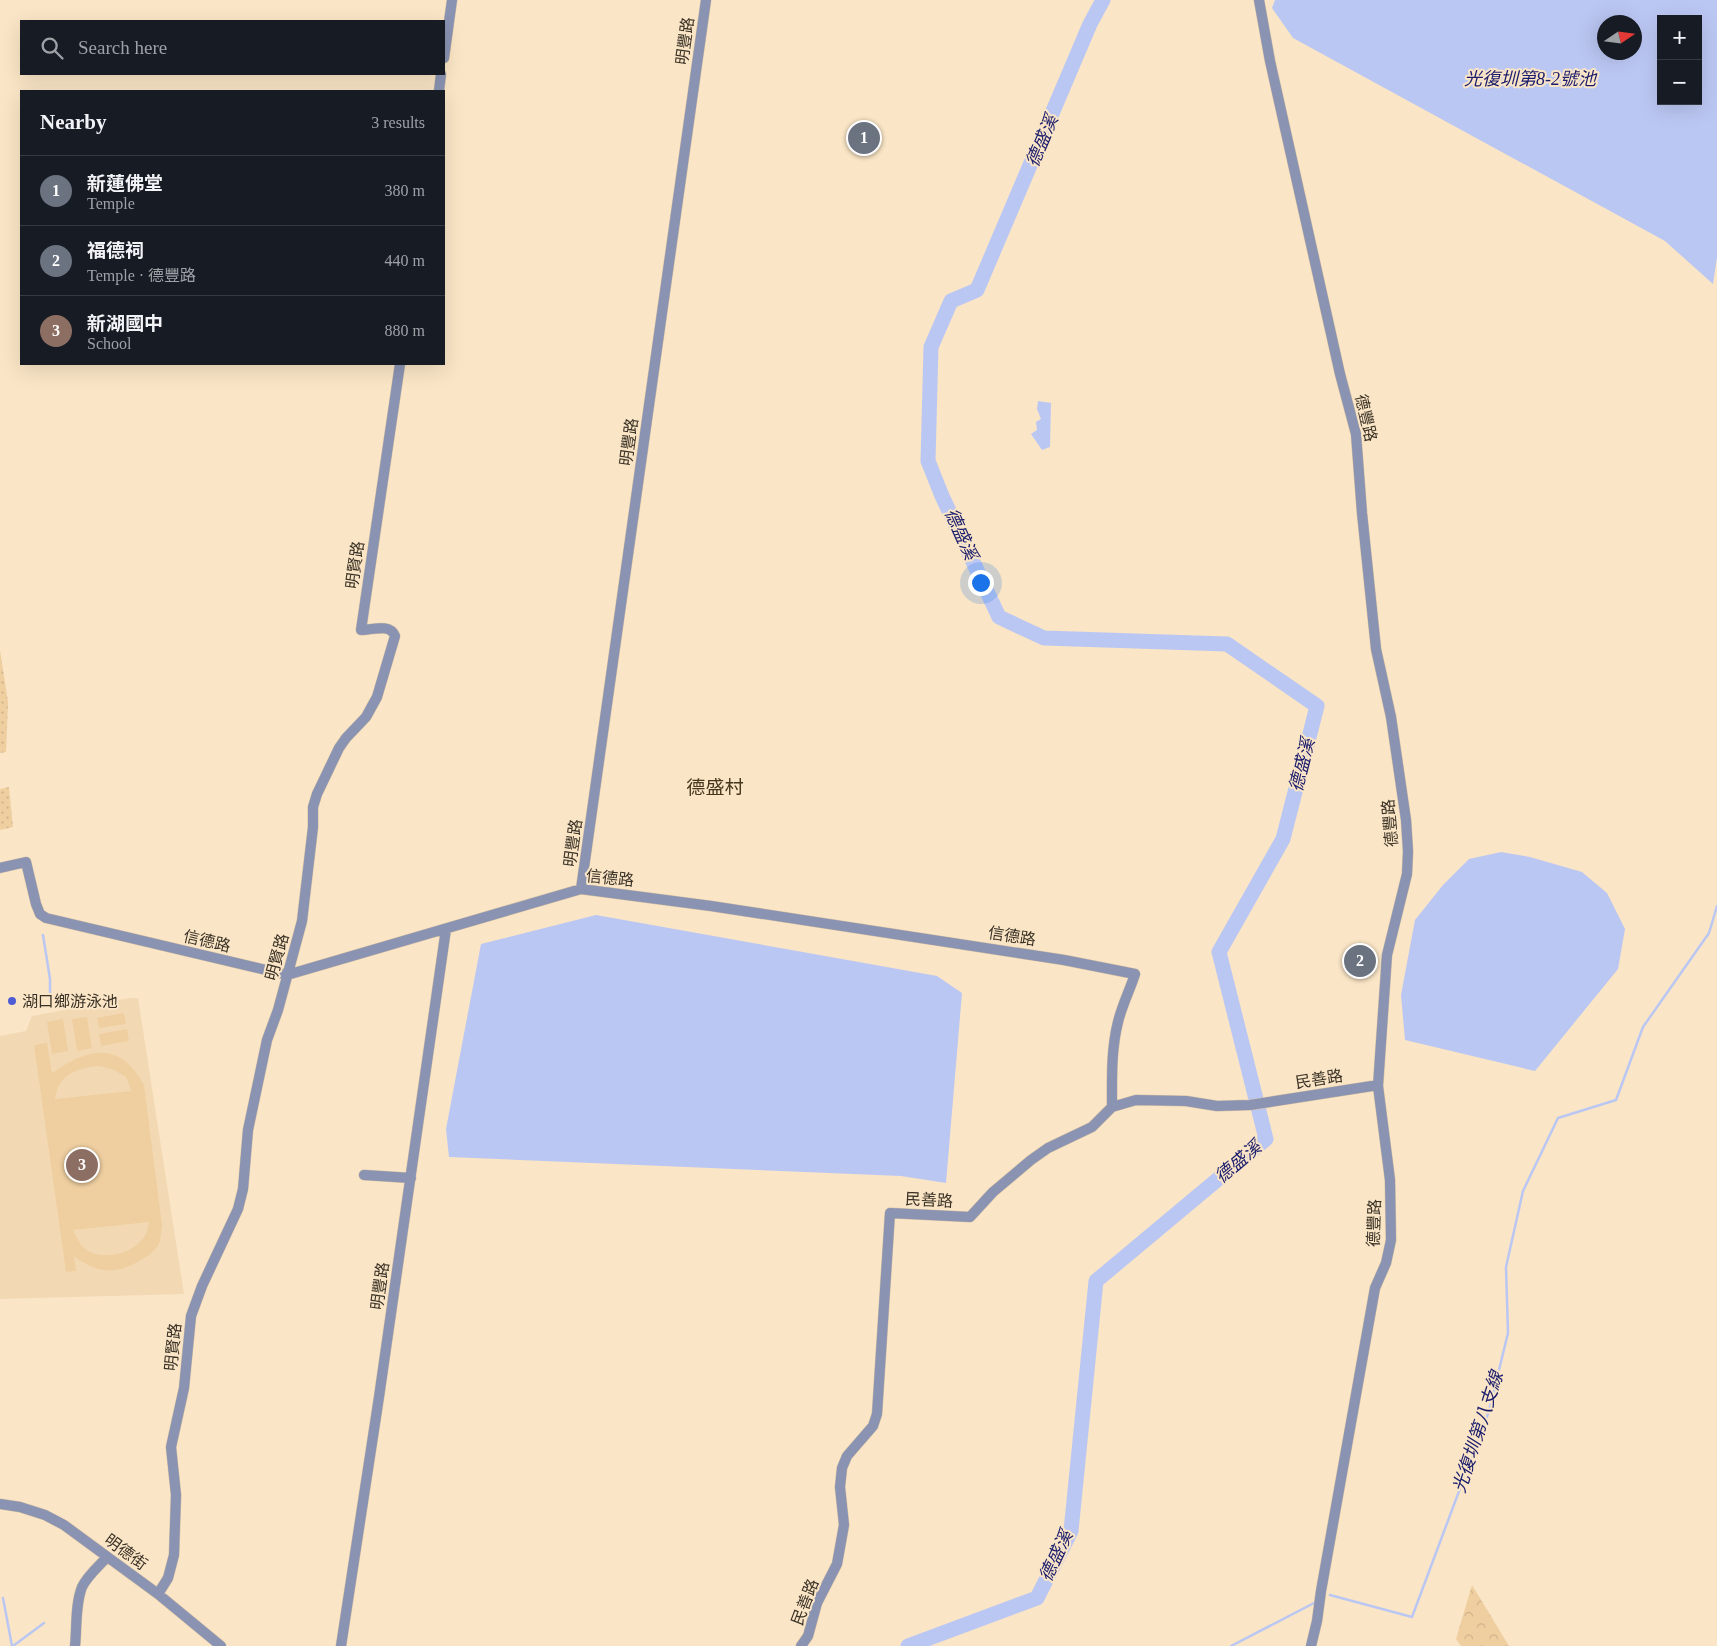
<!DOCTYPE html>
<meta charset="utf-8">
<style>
body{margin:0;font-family:"Times New Roman","Noto Sans TC",serif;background:#242831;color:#f1f3f6}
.controls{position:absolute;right:15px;top:15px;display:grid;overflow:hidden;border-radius:0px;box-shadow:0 5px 20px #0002}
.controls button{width:45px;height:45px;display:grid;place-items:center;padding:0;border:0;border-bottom:1px solid #363941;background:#171b24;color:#f1f3f6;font:25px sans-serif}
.compass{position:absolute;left:1597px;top:15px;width:45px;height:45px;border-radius:50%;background:#171b24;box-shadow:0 5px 20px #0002;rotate:77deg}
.you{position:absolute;left:980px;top:582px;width:18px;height:18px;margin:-12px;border:4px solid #fff;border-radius:50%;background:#1a73e8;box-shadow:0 0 0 8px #1a73e833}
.badge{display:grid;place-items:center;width:32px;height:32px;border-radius:50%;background:#8c9099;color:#fff;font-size:16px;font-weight:700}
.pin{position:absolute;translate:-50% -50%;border:2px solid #fff;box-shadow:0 1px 5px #0006}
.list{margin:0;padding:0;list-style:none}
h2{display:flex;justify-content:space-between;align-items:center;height:65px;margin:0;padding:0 20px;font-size:21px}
h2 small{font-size:16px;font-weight:400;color:#9ea1a6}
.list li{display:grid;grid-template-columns:32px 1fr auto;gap:15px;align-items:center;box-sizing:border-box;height:70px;padding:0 20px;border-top:1px solid #363941}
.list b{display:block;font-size:19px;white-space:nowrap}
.list p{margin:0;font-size:16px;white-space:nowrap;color:#9ea1a6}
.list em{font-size:16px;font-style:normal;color:#9ea1a6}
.icon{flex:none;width:28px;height:28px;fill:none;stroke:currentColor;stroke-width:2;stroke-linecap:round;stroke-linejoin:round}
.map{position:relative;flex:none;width:1717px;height:1646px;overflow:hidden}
.search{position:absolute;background:#171b24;box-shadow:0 5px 20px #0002;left:20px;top:20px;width:425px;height:55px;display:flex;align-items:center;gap:12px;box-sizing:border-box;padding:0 18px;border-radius:0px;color:#9ea1a6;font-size:19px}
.panel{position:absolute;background:#171b24;box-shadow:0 5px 20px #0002;left:20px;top:90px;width:425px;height:275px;border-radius:0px}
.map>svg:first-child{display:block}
.built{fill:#f2d9b4}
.grass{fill:#efcfa0;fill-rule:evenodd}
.park{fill:url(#park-crowns)}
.garden{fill:url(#garden-dots)}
.water{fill:#bbc7f3;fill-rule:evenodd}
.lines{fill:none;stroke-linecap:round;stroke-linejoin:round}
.stream{stroke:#bbc7f3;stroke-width:2.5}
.river{stroke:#bbc7f3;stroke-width:15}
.street-casing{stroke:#d4c1a6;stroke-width:11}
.street{stroke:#8a93b2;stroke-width:10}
.poi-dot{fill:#4e5dd3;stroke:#fae5c6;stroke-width:2}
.labels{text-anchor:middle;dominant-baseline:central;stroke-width:4;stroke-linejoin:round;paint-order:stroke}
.street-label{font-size:16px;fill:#3a3226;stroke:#fae5c6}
.poi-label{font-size:16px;fill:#3a3226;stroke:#fae5c6;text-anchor:start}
.water-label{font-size:18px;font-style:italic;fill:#1a1c6d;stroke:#fae5c6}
.quarter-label{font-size:19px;fill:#46361c;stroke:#fae5c6}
</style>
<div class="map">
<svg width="1717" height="1646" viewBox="0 0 1717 1646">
<defs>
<pattern id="park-crowns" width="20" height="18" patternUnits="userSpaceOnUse" patternTransform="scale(1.25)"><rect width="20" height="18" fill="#efcfa0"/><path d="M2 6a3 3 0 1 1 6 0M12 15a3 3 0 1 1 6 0" fill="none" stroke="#ceb28a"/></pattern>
<pattern id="garden-dots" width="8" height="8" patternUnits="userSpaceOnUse" patternTransform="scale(1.25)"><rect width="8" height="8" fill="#efcfa0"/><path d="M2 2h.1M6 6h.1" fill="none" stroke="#ceb28a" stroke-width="1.8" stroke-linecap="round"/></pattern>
</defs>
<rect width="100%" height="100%" fill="#fae5c6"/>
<path class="built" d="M129,998H138L184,1294L0,1299V1036L26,1031L32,1016Z"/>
<path class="grass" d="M124,1013L126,1024L99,1028L97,1018Z
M87,1017L92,1048L77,1051L72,1019Z
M63,1019L68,1051L52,1054L47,1022Z
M127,1029L129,1041L101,1046L99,1034Z
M47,1043L52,1073C88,1048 120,1040 144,1085L162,1225C161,1231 161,1239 159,1244C156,1250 147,1257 141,1260C116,1275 97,1274 74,1256L76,1271L66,1272L34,1045ZM99,1066L114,1070L126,1077L131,1091L55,1099C56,1095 57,1088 60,1084C68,1071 85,1067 99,1066ZM149,1222C148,1227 147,1233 144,1237C134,1253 107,1260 90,1252C81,1247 77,1239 73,1230Z"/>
<path class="park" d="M1472,1585L1509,1646H1461L1456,1639Z"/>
<path class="garden" d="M0,650L8,702L6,752L0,753Z
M9,787L13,827L0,830V789Z"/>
<path class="water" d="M1275,0H1717V257L1713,284L1665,241L1293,38L1272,8ZM1661,19H1698V101H1661ZM1634,22V52H1604V22Z
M1038,401L1051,403L1050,447L1042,450L1031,434L1037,430L1036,422L1041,419L1037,409Z
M1501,852L1530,857L1582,872L1607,893L1625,929L1618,969L1535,1071L1405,1040L1401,995L1415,920L1443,885L1469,859Z
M596,915L937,976L962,993L946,1183L901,1176L449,1157L446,1129L481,944Z"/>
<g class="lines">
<path class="stream" d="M43,935L50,979V1005
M1330,1595L1412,1617L1489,1411L1508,1333L1506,1267L1523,1191L1558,1118L1616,1100L1643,1027L1709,933L1717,906
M3,1598L12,1646
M13,1646L44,1623
M1231,1646L1316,1602"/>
<path class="river" d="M908,1646L1037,1598L1071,1531L1096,1281L1266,1139L1219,952L1283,839L1317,706L1227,644L1044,638L999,617L942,496L928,461L931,347L951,301L977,290L1090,24L1103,0"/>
<g class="street-casing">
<path id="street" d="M1259,0L1270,61L1340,374L1356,434L1362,513L1376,649L1391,717L1406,820L1408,851L1407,874L1387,955L1378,1086L1390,1180L1391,1240L1386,1263L1375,1288L1321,1591L1317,1621L1311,1646
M444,58L452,0
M439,91L441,74
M0,868L26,862L36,904L40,914L46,918L287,975L581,889L711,906L1064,960L1135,974C1130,990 1122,1005 1118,1022C1111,1050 1112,1078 1112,1107
M581,889L706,0
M364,1175L411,1178
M0,1504L20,1507L45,1515L64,1525L158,1594L221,1646
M158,1594L168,1578L174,1555L176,1495L171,1447L184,1388L191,1316L202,1286L238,1209L243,1189L248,1130L267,1040L278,1010L302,921L313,827V807L317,794L339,748L346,738L366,717L377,697L395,636C390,623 372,630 361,630L400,364
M75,1646C77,1628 75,1605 82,1587C87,1576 99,1566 107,1557
M341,1646L379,1397L446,929
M801,1646L808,1636L817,1603L837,1564L844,1525L840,1487L842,1468L847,1456L873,1426L877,1414L890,1213L970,1217L993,1192L1031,1160L1048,1148L1092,1127L1112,1107L1136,1100L1186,1101L1217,1106L1250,1105L1372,1086H1378"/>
</g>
<use href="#street" class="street"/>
</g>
<circle class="poi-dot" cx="12" cy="1001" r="5"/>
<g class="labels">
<g class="street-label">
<text transform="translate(685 41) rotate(-82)">明豐路</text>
<text transform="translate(1366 418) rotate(77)">德豐路</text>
<text transform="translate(629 442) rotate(-82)">明豐路</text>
<text transform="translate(355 565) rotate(-82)">明賢路</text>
<text transform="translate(1390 823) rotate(-95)">德豐路</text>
<text transform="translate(573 843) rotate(-82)">明豐路</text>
<text transform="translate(610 878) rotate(6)">信德路</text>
<text transform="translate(1012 936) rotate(9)">信德路</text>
<text transform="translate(207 941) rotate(13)">信德路</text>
<text transform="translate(277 957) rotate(-75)">明賢路</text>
<text transform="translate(1319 1079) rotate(-9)">民善路</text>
<text transform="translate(929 1200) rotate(3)">民善路</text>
<text transform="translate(1374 1223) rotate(-88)">德豐路</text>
<text transform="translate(380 1286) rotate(-82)">明豐路</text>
<text transform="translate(173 1347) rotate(-84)">明賢路</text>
<text transform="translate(126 1552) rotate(36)">明德街</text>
<text transform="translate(805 1602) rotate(-69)">民善路</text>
</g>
<g class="poi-label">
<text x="22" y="1001">湖口鄉游泳池</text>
</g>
<g class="water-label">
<text x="1530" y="79">光復圳第8-2號池</text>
<text transform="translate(1042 141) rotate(-67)">德盛溪</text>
<text transform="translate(961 534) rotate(66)">德盛溪</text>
<text transform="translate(1302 765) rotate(-76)">德盛溪</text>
<text transform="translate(1238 1162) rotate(-40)">德盛溪</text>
<text transform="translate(1478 1432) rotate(-72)">光復圳第八支線</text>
<text transform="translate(1056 1556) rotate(-65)">德盛溪</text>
</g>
<g class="quarter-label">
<text x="715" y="787">德盛村</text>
</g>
</g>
</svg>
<div class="controls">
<button>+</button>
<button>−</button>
</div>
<svg class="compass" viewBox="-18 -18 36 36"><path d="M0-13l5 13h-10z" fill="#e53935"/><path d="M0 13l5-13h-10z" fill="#9ea1a6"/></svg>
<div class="you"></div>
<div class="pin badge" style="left:864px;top:138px;background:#6b7280">1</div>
<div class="pin badge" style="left:1360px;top:961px;background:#6b7280">2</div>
<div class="pin badge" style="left:82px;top:1165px;background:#8d6e63">3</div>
<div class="search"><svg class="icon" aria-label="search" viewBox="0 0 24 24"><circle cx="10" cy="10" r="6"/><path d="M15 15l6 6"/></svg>Search here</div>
<section class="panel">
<h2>Nearby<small>3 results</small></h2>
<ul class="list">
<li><span class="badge" style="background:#6b7280">1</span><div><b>新蓮佛堂</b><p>Temple</p></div><em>380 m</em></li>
<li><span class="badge" style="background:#6b7280">2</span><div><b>福德祠</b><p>Temple · 德豐路</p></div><em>440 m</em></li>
<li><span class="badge" style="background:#8d6e63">3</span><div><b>新湖國中</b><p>School</p></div><em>880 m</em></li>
</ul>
</section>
</div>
